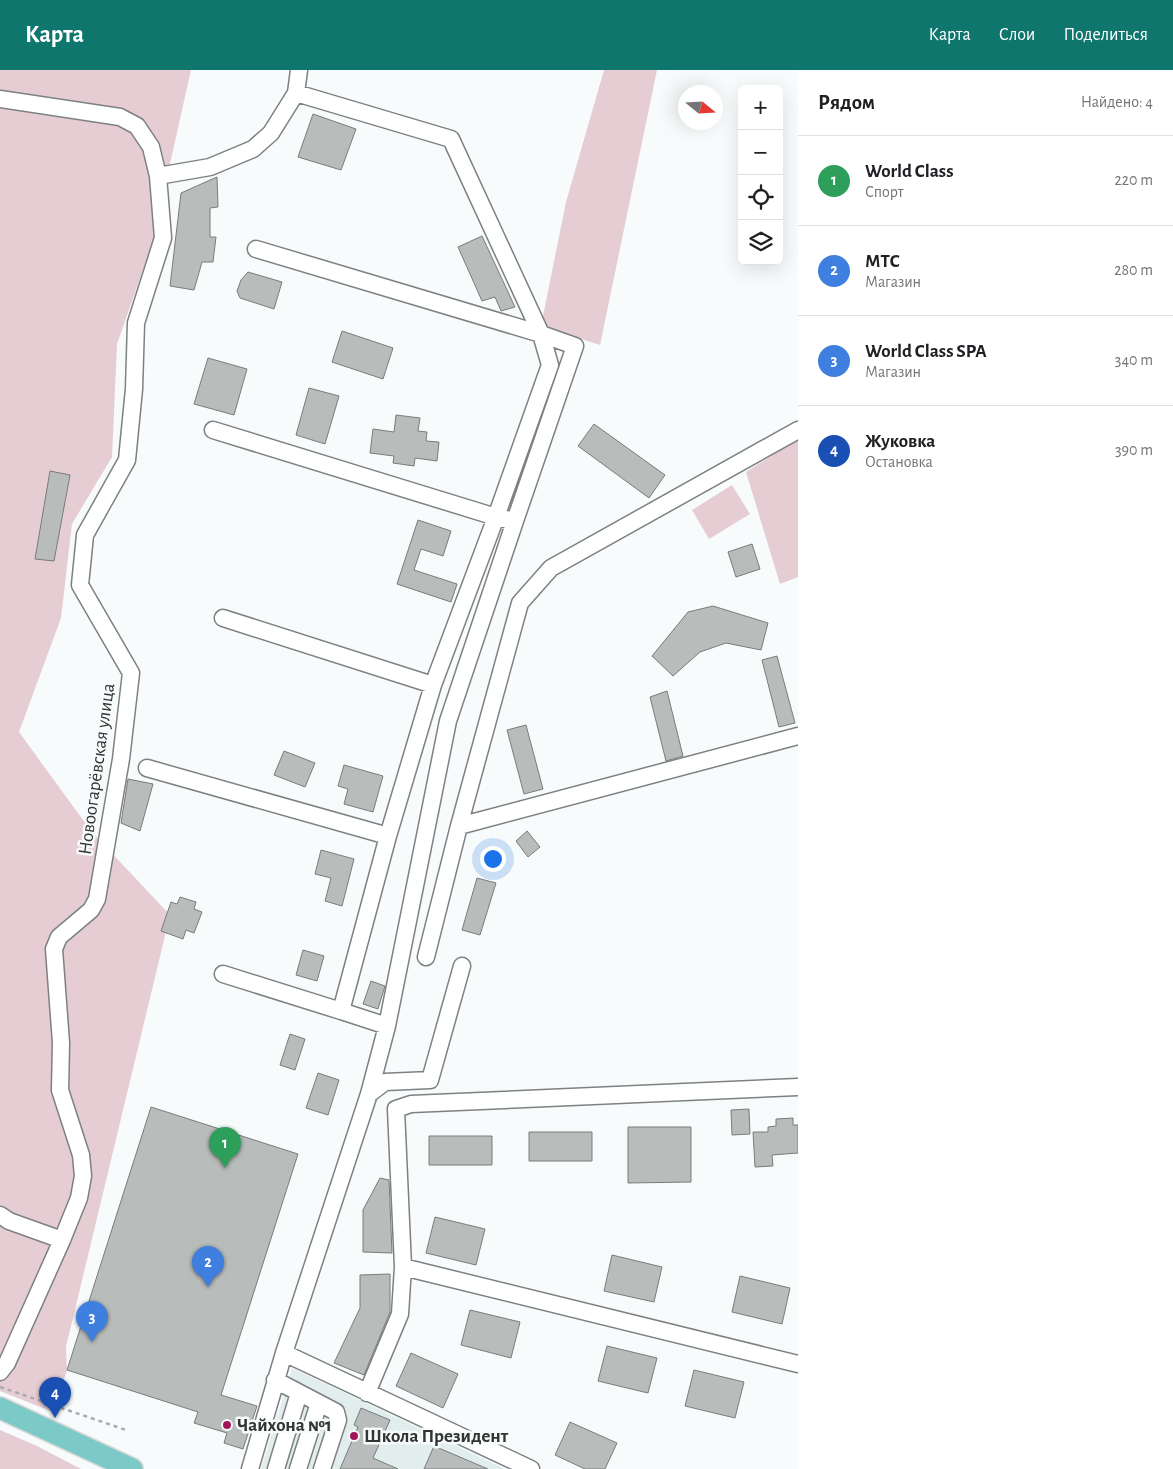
<!DOCTYPE html>
<html lang="ru">
<meta charset="utf-8">
<style>
body{margin:0;font-family:"Alegreya Sans",sans-serif;background:#f2f2f2;color:#202124}
.controls{position:absolute;right:15px;top:15px;display:grid;overflow:hidden;border-radius:8px;box-shadow:0 5px 20px #0002}
.controls button{width:45px;height:45px;display:grid;place-items:center;padding:0;border:0;border-bottom:1px solid #e0e0e0;background:#fff;color:#202124;font:25px sans-serif}
.compass{position:absolute;left:678px;top:15px;width:45px;height:45px;border-radius:50%;background:#fff;box-shadow:0 5px 20px #0002;rotate:108deg}
.you{position:absolute;left:492px;top:788px;width:18px;height:18px;margin:-12px;border:4px solid #fff;border-radius:50%;background:#1a73e8;box-shadow:0 0 0 8px #1a73e833}
.badge{display:grid;place-items:center;width:32px;height:32px;border-radius:50%;background:#0f766e;color:#fff;font-size:16px;font-weight:700}
.pin{position:absolute;translate:-50% -41px;filter:drop-shadow(0 1px 2px #0008)}
.pin::after{content:'';position:absolute;top:26px;width:18px;height:15px;background:inherit;clip-path:polygon(0 0,100% 0,50% 100%)}
.list{margin:0;padding:0;list-style:none}
h2{display:flex;justify-content:space-between;align-items:center;height:65px;margin:0;padding:0 20px;font-size:21px}
h2 small{font-size:16px;font-weight:400;color:#757577}
.list li{display:grid;grid-template-columns:32px 1fr auto;gap:15px;align-items:center;box-sizing:border-box;height:90px;padding:0 20px;border-top:1px solid #e0e0e0}
.list b{display:block;font-size:19px;white-space:nowrap}
.list p{margin:0;font-size:16px;white-space:nowrap;color:#757577}
.list em{font-size:16px;font-style:normal;color:#757577}
.icon{flex:none;width:28px;height:28px;fill:none;stroke:currentColor;stroke-width:2;stroke-linecap:round;stroke-linejoin:round}
.map{position:relative;flex:none;width:798px;height:1399px;overflow:hidden}
header{display:flex;align-items:center;gap:30px;box-sizing:border-box;height:70px;padding:0 25px;background:#0f766e;color:#fff}
header strong{font-size:24px}
nav{display:flex;gap:28px;margin-inline-start:auto;font-size:18px}
main{display:flex}
aside{flex:1;background:#fff}
.map>svg:first-child{display:block}
.built{fill:#e1eeed}
.green{fill:#e6cdd4}
.building{fill:#b8bcbb;stroke:#787c7b}
.lines{fill:none;stroke-linecap:round;stroke-linejoin:round}
.minor-casing{stroke:#7d8181;stroke-width:19}
.major-casing{stroke:#d6d7d7;stroke-width:24}
.path{stroke:#a9acac;stroke-width:2.5;stroke-dasharray:4 4;stroke-linecap:butt}
.minor{stroke:#fff;stroke-width:16}
.major{stroke:#7ccac7;stroke-width:21}
.poi-dot{fill:#a3155a;stroke:#f7fbfb;stroke-width:2}
.labels{text-anchor:middle;dominant-baseline:central;stroke-width:5;stroke-linejoin:round;paint-order:stroke}
.street-label{font-size:19px;fill:#333535;stroke:#f7fbfb}
.poi-label{font-size:19px;font-weight:bold;fill:#333535;stroke:#f7fbfb;text-anchor:start}
</style>
<header>
<strong>Карта</strong>
<nav><a>Карта</a><a>Слои</a><a>Поделиться</a></nav>
</header>
<main>
<div class="map">
<svg width="798" height="1399" viewBox="0 0 798 1399">
<rect width="100%" height="100%" fill="#f7fbfb"/>
<path class="built" d="M292,1298L505,1399H261Z"/>
<path class="green" d="M0,0H191L152,174L117,274L112,387L72,454L61,548L19,662L91,761L170,845L66,1277L67,1300L53,1342L0,1321Z
M604,0H657L600,275L541,256L566,132Z
M798,369V507L780,514L746,402Z
M732,415L750,444L709,469L692,440Z
M0,1360L37,1376L81,1399H0Z"/>
<path class="building" d="M313,44L356,59L341,100L298,87Z
M217,107L218,137L210,138V167H216L213,192H202L194,220L170,216L181,123Z
M482,166L515,237L501,241L495,227L482,231L458,177Z
M248,202L282,212L274,239L240,228L237,221L241,210Z
M342,261L393,278L383,309L332,292Z
M208,288L247,299L234,345L194,334Z
M309,318L339,326L325,374L296,365Z
M396,345L420,348L418,361L427,362L426,371L439,372L437,391L415,388L414,396L393,393L394,386L370,383L373,359L394,362Z
M594,354L665,405L649,428L578,376Z
M50,401L70,405L54,491L35,489Z
M418,450L451,461L443,486L421,479L414,500L457,514L451,532L397,514Z
M752,474L760,499L736,507L728,482Z
M713,536L768,553L761,580L726,573L700,582L673,606L652,586L688,542Z
M777,586L795,653L779,657L762,590Z
M667,621L683,686L666,691L650,627Z
M526,655L543,719L524,724L507,660Z
M284,681L315,693L305,717L274,705Z
M344,695L383,706L373,742L344,734L348,719L338,716Z
M128,709L153,714L140,761L121,753Z
M527,761L540,777L528,787L516,771Z
M321,780L354,789L342,836L325,831L331,808L315,804Z
M477,808L496,813L480,865L462,860Z
M180,827L196,832L194,839L202,842L194,863L186,860L183,869L161,861L171,832L177,834Z
M303,880L324,886L317,911L296,905Z
M371,911L385,916L378,939L363,934Z
M290,964L305,969L295,1000L280,995Z
M318,1003L339,1010L328,1045L306,1038Z
M151,1037L298,1084L221,1325L257,1336L243,1379L224,1373L227,1363L194,1353L198,1342L67,1300Z
M749,1039L750,1064L732,1065L731,1040Z
M793,1048V1055H798V1083L772,1085L773,1096L755,1097L753,1062H768V1057L776,1056V1049Z
M628,1057H691V1112L628,1113Z
M529,1062H592V1091H529Z
M429,1066H492V1095H429Z
M380,1108L389,1110L392,1183L363,1182V1140Z
M435,1147L485,1159L476,1195L426,1183Z
M612,1185L662,1197L654,1232L604,1221Z
M390,1204V1242L364,1305L334,1293L360,1238V1205Z
M740,1206L790,1218L782,1254L732,1242Z
M470,1240L520,1252L511,1288L461,1275Z
M607,1276L657,1288L648,1323L598,1311Z
M411,1283L458,1304L443,1338L396,1316Z
M694,1300L744,1312L735,1348L685,1336Z
M361,1338L390,1350L373,1388L398,1399H340L358,1357L354,1355Z
M570,1352L617,1373L605,1399H585L555,1385Z
M434,1376L488,1399H424Z"/>
<g class="lines">
<g class="minor-casing">
<path id="minor" d="M0,29L120,47L137,56L151,77L158,106L163,168L136,253L134,319L127,390L85,465L80,515L131,603L121,689L97,829L91,840L59,867L54,879L61,973L60,1020L81,1085L83,1106L79,1128L62,1170L7,1293L0,1302
M158,106L210,97L253,79L271,63L296,23L299,0
M256,179L541,264L451,69L296,23
M213,360L496,447L515,451L448,651L387,956L369,1024L284,1283L250,1399
M515,451L575,276L541,264
M223,548L433,615
M147,698L388,766
M459,756L520,533L551,498L798,360
M426,887L459,756L798,666
M223,904L341,941L388,766L433,615L496,447L550,295L541,264
M341,941L387,956
M369,1024L385,1012L430,1010L462,896
M0,1145L9,1151L62,1170
M403,1197L798,1294
M284,1283L531,1399
M275,1310L336,1342L338,1350L322,1399
M367,1323L400,1244L403,1197L396,1039L411,1034L798,1017
M276,1399L299,1323
M298,1399L319,1333"/>
</g>
<g class="major-casing">
<path id="major" d="M0,1338L132,1399"/>
</g>
<path class="path" d="M0,1317L126,1360"/>
<use href="#minor" class="minor"/>
<use href="#major" class="major"/>
</g>
<g class="poi-dot">
<circle cx="227" cy="1355" r="5"/>
<circle cx="354" cy="1366" r="5"/>
</g>
<g class="labels">
<g class="street-label">
<text transform="translate(97 699) rotate(-82)">Новоогарёвская улица</text>
</g>
<g class="poi-label">
<text x="237" y="1355">Чайхона №1</text>
<text x="364" y="1366">Школа Президент</text>
</g>
</g>
</svg>
<div class="controls">
<button>+</button>
<button>−</button>
<button><svg class="icon" aria-label="locate" viewBox="0 0 24 24"><circle cx="12" cy="12" r="6"/><path d="M12 2v4M12 18v4M2 12h4M18 12h4"/></svg></button>
<button><svg class="icon" aria-label="layers" viewBox="0 0 24 24"><path d="M12 4l9 5-9 5-9-5zM3 14l9 5 9-5"/></svg></button>
</div>
<svg class="compass" viewBox="-18 -18 36 36"><path d="M0-13l5 13h-10z" fill="#e53935"/><path d="M0 13l5-13h-10z" fill="#757577"/></svg>
<div class="you"></div>
<div class="pin badge" style="left:225px;top:1098px;background:#2e9e5b">1</div>
<div class="pin badge" style="left:208px;top:1217px;background:#3f7fe0">2</div>
<div class="pin badge" style="left:92px;top:1272px;background:#3f7fe0">3</div>
<div class="pin badge" style="left:55px;top:1348px;background:#1a4fb4">4</div>
</div>
<aside>
<h2>Рядом<small>Найдено: 4</small></h2>
<ul class="list">
<li><span class="badge" style="background:#2e9e5b">1</span><div><b>World Class</b><p>Спорт</p></div><em>220 m</em></li>
<li><span class="badge" style="background:#3f7fe0">2</span><div><b>МТС</b><p>Магазин</p></div><em>280 m</em></li>
<li><span class="badge" style="background:#3f7fe0">3</span><div><b>World Class SPA</b><p>Магазин</p></div><em>340 m</em></li>
<li><span class="badge" style="background:#1a4fb4">4</span><div><b>Жуковка</b><p>Остановка</p></div><em>390 m</em></li>
</ul>
</aside>
</main>
